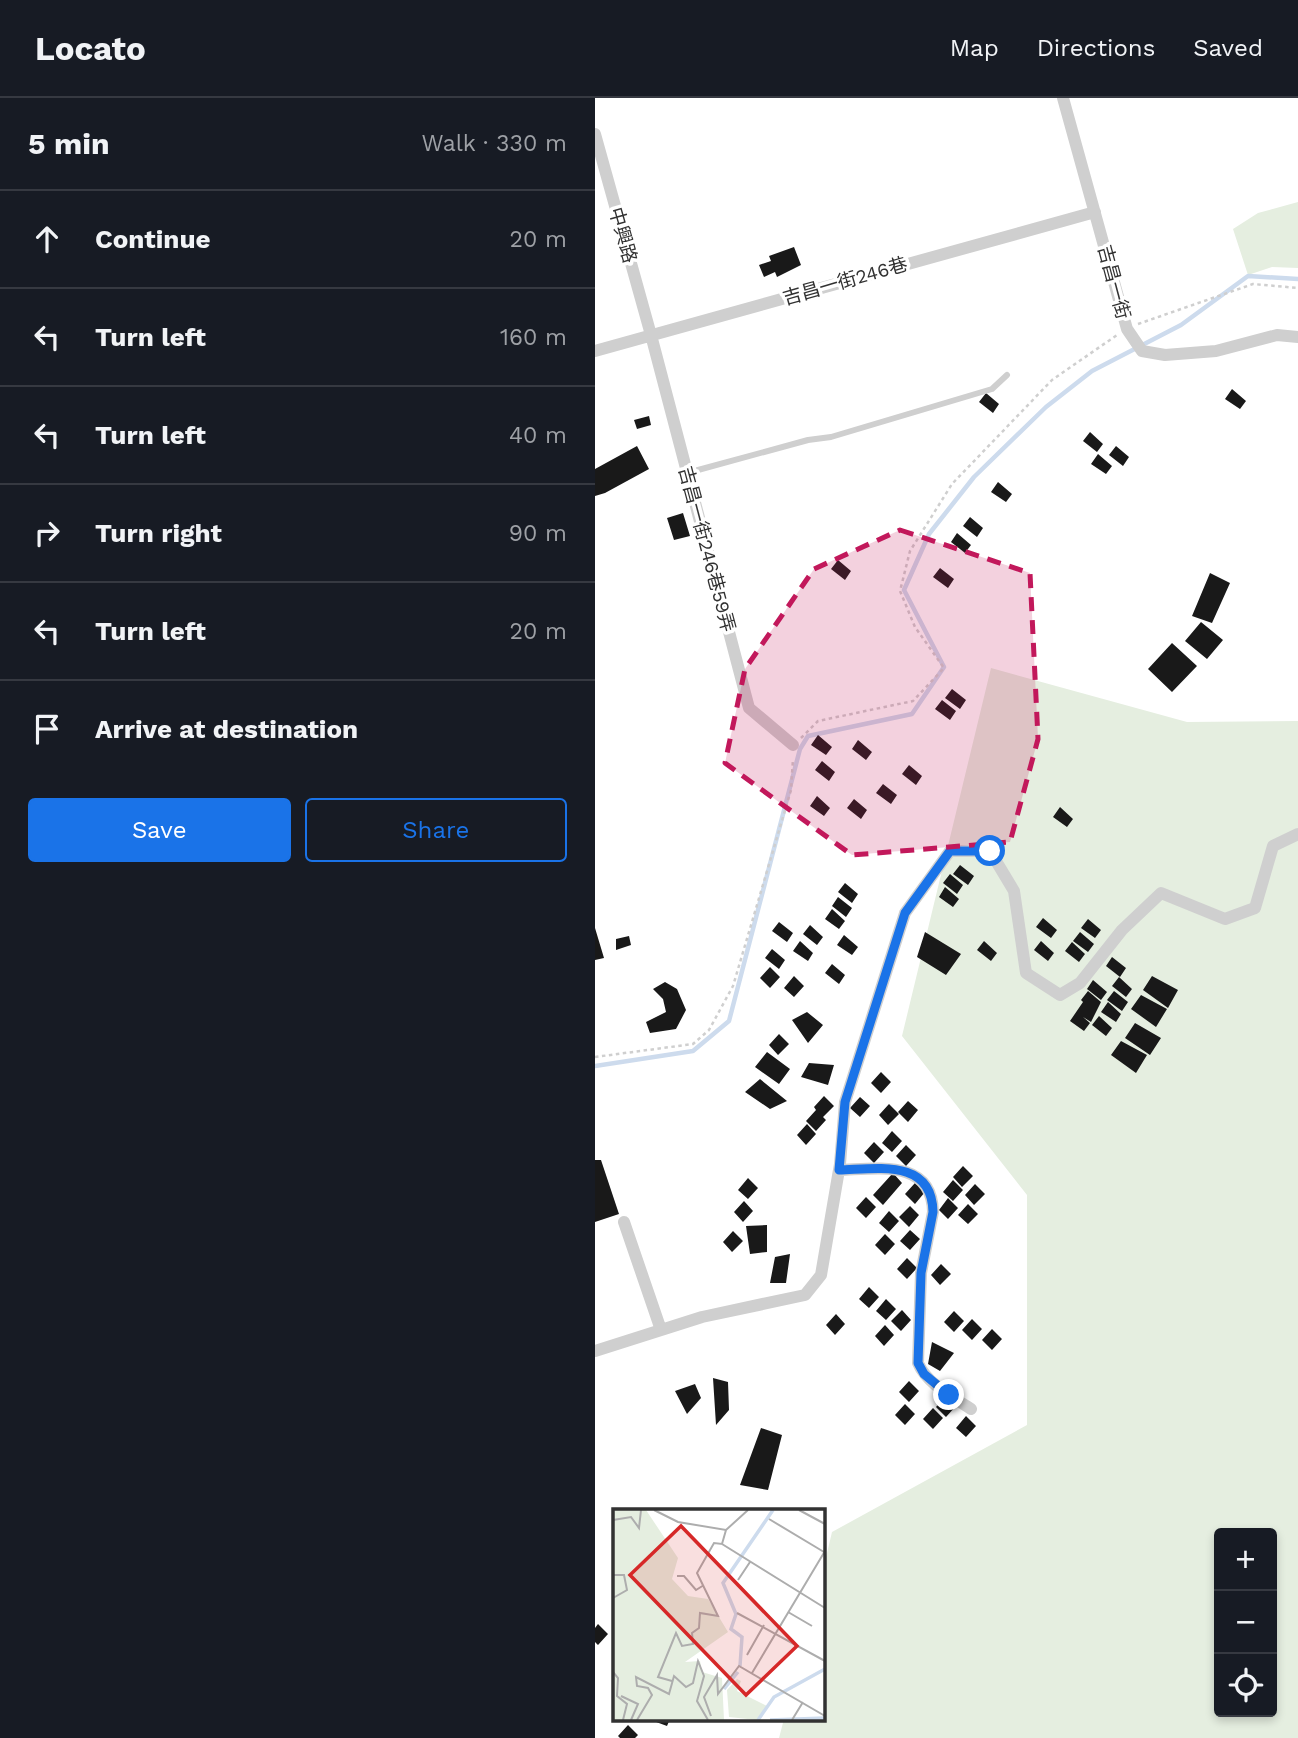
<!DOCTYPE html>
<meta charset="utf-8">
<style>
body{margin:0;font-family:"Work Sans","Noto Sans TC",sans-serif;background:#242831;color:#f1f3f6}
.controls{position:absolute;right:21px;bottom:21px;display:grid;overflow:hidden;border-radius:7px;box-shadow:0 4px 10px #0003}
.controls button{width:63px;height:63px;display:grid;place-items:center;padding:0;border:0;border-bottom:2px solid #363941;background:#171b24;color:#f1f3f6;font:35px sans-serif}
.stop{position:absolute;width:21px;height:21px;margin:-16px;border:5px solid #1a73e8;border-radius:50%;background:#fff}
.stop.end{background:#1a73e8;border-color:#fff;box-shadow:0 2px 7px #0008}
.list{margin:0;padding:0;list-style:none}
h2{display:flex;justify-content:space-between;align-items:center;height:91px;margin:0;padding:0 28px;font-size:30px}
h2 small{font-size:23px;font-weight:400;color:#9ea1a6}
.list li{display:grid;grid-template-columns:46px 1fr auto;gap:21px;align-items:center;box-sizing:border-box;height:98px;padding:0 28px;border-top:2px solid #363941}
.list b{display:block;font-size:26px;white-space:nowrap}
.list em{font-size:23px;font-style:normal;color:#9ea1a6}
.actions{display:flex;gap:14px;padding:21px 28px}
.actions a{flex:1;padding:16px 0;border:2px solid #1a73e8;border-radius:7px;text-align:center;font-size:24px;color:#1a73e8}
.actions .main{background:#1a73e8;color:#fff}
.icon{flex:none;width:38px;height:38px;fill:none;stroke:currentColor;stroke-width:2;stroke-linecap:round;stroke-linejoin:round}
.map{position:relative;flex:none;width:703px;height:1640px;overflow:hidden}
header{display:flex;align-items:center;gap:42px;box-sizing:border-box;height:98px;padding:0 35px;background:#171b24;border-bottom:2px solid #363941}
header strong{font-size:33px}
nav{display:flex;gap:38px;margin-inline-start:auto;font-size:24px}
main{display:flex}
aside{flex:1;background:#171b24}
.map>svg:first-child{display:block}
.green{fill:#e5eee0;fill-rule:evenodd}
.lines{fill:none;stroke-linecap:round;stroke-linejoin:round}
.stream{stroke:#cddbed;stroke-width:4.5}
.building{fill:#191919}
.path{stroke:#cfcfcf;stroke-width:2.5;stroke-dasharray:3.5 3.5;stroke-linecap:butt}
.lane{stroke:#cfcfcf;stroke-width:6}
.street{stroke:#cfcfcf;stroke-width:12}
.route{stroke:#1a73e8;stroke-width:9}
.marked{fill:#c2185b;fill-opacity:0.2;stroke:#c2185b;stroke-width:5;stroke-dasharray:14 9;stroke-linejoin:round}
.labels{text-anchor:middle;dominant-baseline:central;stroke-width:7;stroke-linejoin:round;paint-order:stroke}
.street-label{font-size:19px;fill:#323232;stroke:#fff}
.inset-river{fill:none;stroke:#cddbed;stroke-width:3.5}
.inset-road{fill:none;stroke:#adadad;stroke-width:2}
.view{fill:#d62828;fill-opacity:0.15;stroke:#d62828;stroke-width:3.5}
.inset-edge{fill:none;stroke:#323232;stroke-width:3.5}
</style>
<header>
<strong>Locato</strong>
<nav><a>Map</a><a>Directions</a><a>Saved</a></nav>
</header>
<main>
<aside>
<h2>5 min<small>Walk · 330 m</small></h2>
<ul class="list">
<li><svg class="icon" aria-label="ahead" viewBox="0 0 24 24"><path d="M12 20V5M6 11l6-6 6 6"/></svg><div><b>Continue</b></div><em>20 m</em></li>
<li><svg class="icon" aria-label="left" viewBox="0 0 24 24"><path d="M17 20v-9H6M10 6l-5 5 5 5"/></svg><div><b>Turn left</b></div><em>160 m</em></li>
<li><svg class="icon" aria-label="left" viewBox="0 0 24 24"><path d="M17 20v-9H6M10 6l-5 5 5 5"/></svg><div><b>Turn left</b></div><em>40 m</em></li>
<li><svg class="icon" aria-label="right" viewBox="0 0 24 24"><path d="M7 20v-9h11M14 6l5 5-5 5"/></svg><div><b>Turn right</b></div><em>90 m</em></li>
<li><svg class="icon" aria-label="left" viewBox="0 0 24 24"><path d="M17 20v-9H6M10 6l-5 5 5 5"/></svg><div><b>Turn left</b></div><em>20 m</em></li>
<li><svg class="icon" aria-label="arrive" viewBox="0 0 24 24"><path d="M6 21V4h12l-3 4 3 4H6"/></svg><div><b>Arrive at destination</b></div></li>
</ul>
<div class="actions"><a class="main">Save</a><a>Share</a></div>
</aside>
<div class="map">
<svg width="703" height="1640" viewBox="0 0 703 1640">
<rect width="100%" height="100%" fill="#fff"/>
<path class="green" d="M703,104V170L677,169L653,177L638,131L663,115Z
M396,570L592,624L703,623V1640H184L189,1621H228V1472L237,1434L432,1327V1097L307,938ZM624,1435H677V1614H624Z"/>
<g class="lines">
<path class="stream" d="M0,968L98,953L134,923L205,651L213,638L317,616L349,569L309,492L334,436L379,379L451,309L497,273L586,227L653,178L703,181"/>
</g>
<path class="building" d="M199,149L206,167L182,179L180,174L169,179L164,167L176,163L174,158Z
M637,291L651,303L645,311L630,301Z
M391,295L404,306L398,315L384,304Z
M54,318L56,327L42,331L39,322Z
M495,334L508,346L502,354L488,343Z
M42,348L54,371L10,395L0,398V371Z
M521,348L534,359L528,368L514,357Z
M503,356L517,368L511,376L496,366Z
M403,384L417,396L411,404L396,394Z
M88,415L95,438L79,442L72,420Z
M375,419L388,430L382,439L368,428Z
M362,435L376,447L370,455L356,444Z
M243,462L256,473L250,482L236,471Z
M345,470L359,481L353,490L338,479Z
M615,475L635,485L617,525L597,518Z
M606,524L628,542L612,561L590,543Z
M577,545L602,568L577,594L553,571Z
M357,591L371,602L365,611L350,600Z
M347,602L361,613L355,622L340,611Z
M223,637L237,649L231,657L216,647Z
M263,642L277,654L271,662L257,651Z
M227,663L240,674L234,683L220,672Z
M314,667L327,678L321,687L307,676Z
M288,686L302,697L296,706L281,695Z
M222,698L235,710L229,718L215,708Z
M259,701L272,712L266,721L252,710Z
M465,709L478,721L472,729L458,719Z
M365,767L379,778L373,787L358,776Z
M355,776L368,787L362,796L348,785Z
M250,785L263,796L257,805L243,794Z
M350,789L364,801L358,809L344,799Z
M243,799L257,810L251,819L237,808Z
M237,811L250,823L244,831L230,821Z
M448,820L462,832L456,840L441,829Z
M493,821L506,832L500,840L486,830Z
M184,824L198,835L192,844L177,833Z
M215,827L228,839L222,847L208,836Z
M0,830L9,860L0,862Z
M330,834L366,856L351,877L322,859Z
M485,834L499,846L493,854L478,843Z
M249,837L263,849L257,857L242,847Z
M34,838L36,847L21,852V841Z
M205,843L218,855L213,863L198,853Z
M389,843L402,855L396,863L382,852Z
M446,843L459,855L453,863L439,852Z
M477,844L490,856L484,864L470,853Z
M177,851L190,862L184,871L170,860Z
M517,859L531,870L525,879L511,868Z
M237,866L250,877L244,886L230,875Z
M175,869L185,879L175,890L165,880Z
M199,878L209,888L199,899L189,890Z
M557,878L583,892L573,910L548,892Z
M524,879L537,891L531,899L517,888Z
M498,882L512,894L506,902L492,891Z
M70,884L82,891L91,912L81,931L55,935L51,924L71,914L68,901L58,891Z
M493,893L506,904L496,924L488,919L495,925L489,933L475,923L488,904L486,902Z
M519,893L533,904L527,913L512,902Z
M546,897L572,911L561,929L536,911Z
M513,904L526,916L521,924L506,914Z
M212,914L228,927L213,945L197,922Z
M504,918L517,930L511,938L497,927Z
M540,925L566,940L555,957L530,940Z
M184,936L194,946L183,957L174,947Z
M526,943L552,957L541,975L516,957Z
M172,954L195,971L184,986L160,969Z
M214,965L239,967L233,987L206,979Z
M286,974L296,984L286,995L276,985Z
M165,981L192,1003L175,1011L150,994Z
M229,998L239,1008L228,1019L231,1022L221,1033L211,1023L221,1012L219,1009Z
M265,999L275,1008L265,1019L255,1010Z
M313,1003L323,1012L313,1024L303,1014Z
M294,1006L304,1016L293,1027L284,1017Z
M212,1026L221,1036L211,1047L202,1037Z
M297,1033L307,1043L297,1054L287,1045Z
M279,1044L289,1054L279,1065L269,1055Z
M311,1047L321,1057L311,1068L301,1058Z
M0,1062H6L24,1116L0,1124Z
M368,1068L378,1078L367,1089L358,1079Z
M298,1075L307,1085L288,1107L278,1097Z
M153,1080L163,1090L153,1101L143,1092Z
M358,1082L368,1092L358,1103L348,1094Z
M320,1085L330,1094L320,1106L310,1096Z
M380,1086L390,1096L379,1107L370,1097Z
M271,1099L281,1109L271,1120L261,1110Z
M353,1100L363,1110L353,1121L344,1112Z
M149,1103L158,1113L148,1124L139,1114Z
M373,1106L383,1116L373,1126L363,1117Z
M315,1108L324,1117L314,1129L304,1119Z
M294,1113L304,1123L294,1134L284,1125Z
M172,1127V1154L155,1156L151,1128Z
M315,1132L325,1141L315,1152L305,1143Z
M138,1133L148,1143L137,1154L128,1144Z
M290,1136L300,1146L290,1157L280,1147Z
M195,1156L191,1185H175L180,1159Z
M312,1160L322,1170L312,1181L302,1171Z
M346,1166L356,1176L345,1187L336,1177Z
M274,1189L284,1199L274,1210L264,1201Z
M291,1201L301,1211L291,1222L281,1213Z
M307,1212L316,1222L306,1233L296,1223Z
M359,1213L369,1223L359,1234L349,1224Z
M241,1216L250,1226L240,1237L231,1227Z
M377,1221L387,1231L377,1242L367,1232Z
M290,1227L299,1237L289,1248L280,1238Z
M397,1231L407,1241L397,1252L387,1242Z
M337,1244L359,1255L345,1273L333,1266Z
M118,1280L133,1284L134,1312L121,1327Z
M314,1283L324,1293L314,1304L304,1294Z
M100,1286L106,1300L92,1316L80,1293Z
M351,1298L361,1308L351,1319L341,1309Z
M310,1306L320,1316L310,1327L300,1317Z
M338,1310L348,1320L338,1331L328,1321Z
M371,1318L381,1328L371,1339L361,1330Z
M166,1330L187,1337L173,1392L145,1387Z
M3,1526L13,1536L3,1547L0,1544V1530Z
M53,1621H75L72,1628Z
M33,1627L43,1637L40,1640H25L23,1638Z"/>
<g class="lines">
<path class="path" d="M543,226L658,186L703,190
M206,640L223,623L318,603L349,570L320,529L305,493L315,453L357,386L457,282L522,237
M0,959L98,946L114,932L138,888L196,692L198,661"/>
<path class="lane" d="M92,375L213,342L236,339L397,291L412,277"/>
<path class="street" d="M468,0L532,231L547,253L570,257L621,253L682,237L703,239
M0,36L56,237L154,610L198,647
M0,253L500,114
M244,1072C281,1071 337,1060 338,1114L326,1175L323,1265C332,1286 358,1299 376,1311
M29,1124L66,1232
M0,1253L107,1219L210,1197L226,1177L245,1066L250,1004L310,815L355,753H395L419,793L431,875L465,897L485,885L527,832L566,795L630,821L660,810L678,748L703,736"/>
</g>
<g class="lines">
<path class="route" d="M354,1297L329,1276L323,1265L326,1175L338,1114C337,1060 282,1071 244,1072L250,1004L310,815L355,753H395"/>
</g>
<path class="marked" d="M305,432L435,475L443,641L415,744L257,757L130,665L150,571L219,471Z"/>
<g class="labels">
<g class="street-label">
<text transform="translate(28 137) rotate(74)">中興路</text>
<text transform="translate(250 183) rotate(-16)">吉昌一街246巷</text>
<text transform="translate(519 184) rotate(75)">吉昌一街</text>
<text transform="translate(112 451) rotate(75)">吉昌一街246巷59弄</text>
</g>
</g>
<g transform="translate(18 1411)">
<rect width="212" height="212" fill="#fff"/>
<path d="M0,1H33L65,49L59,70L75,87L95,90L115,123L72,153L87,152L89,163L109,169L111,211H0ZM124,170L128,172L124,182L154,197L144,211L116,208L114,181Z" fill="#e5eee0"/>
<path class="inset-river" d="M127,157L129,128L118,120L123,105L110,74L160,1M111,180L125,163M145,211L161,188L212,160M157,211L212,209"/>
<path class="inset-road" d="M41,1L65,13L113,21L135,1M186,1L212,15M156,10L211,43M0,11L18,8L26,19L28,1M109,35L212,99M0,66H11L14,81L0,89M64,67H71L83,81L91,76M125,71L137,53M175,103L199,117M124,104L212,152M134,146L151,116M0,163L5,169L4,187L14,195L10,211M139,164L212,42M59,172L45,168L63,124L69,137L80,135L79,124L86,119L87,104L105,107L84,64L101,34L109,35L113,21M8,187L25,195L18,211M98,207L91,188L104,166L105,185L126,157L212,207M24,211L39,186L35,179L24,177L23,168L56,185L61,167L73,178L80,174L85,152L91,167L84,192L95,211M179,211L190,193"/>
<path class="view" d="M68,17L184,137L133,186L17,66Z"/>
<rect width="212" height="212" class="inset-edge"/>
</g>
</svg>
<div class="controls">
<button>+</button>
<button>−</button>
<button><svg class="icon" aria-label="locate" viewBox="0 0 24 24"><circle cx="12" cy="12" r="6"/><path d="M12 2v4M12 18v4M2 12h4M18 12h4"/></svg></button>
</div>
<div class="stop" style="left:395px;top:753px"></div>
<div class="stop end" style="left:354px;top:1297px"></div>
</div>
</main>
